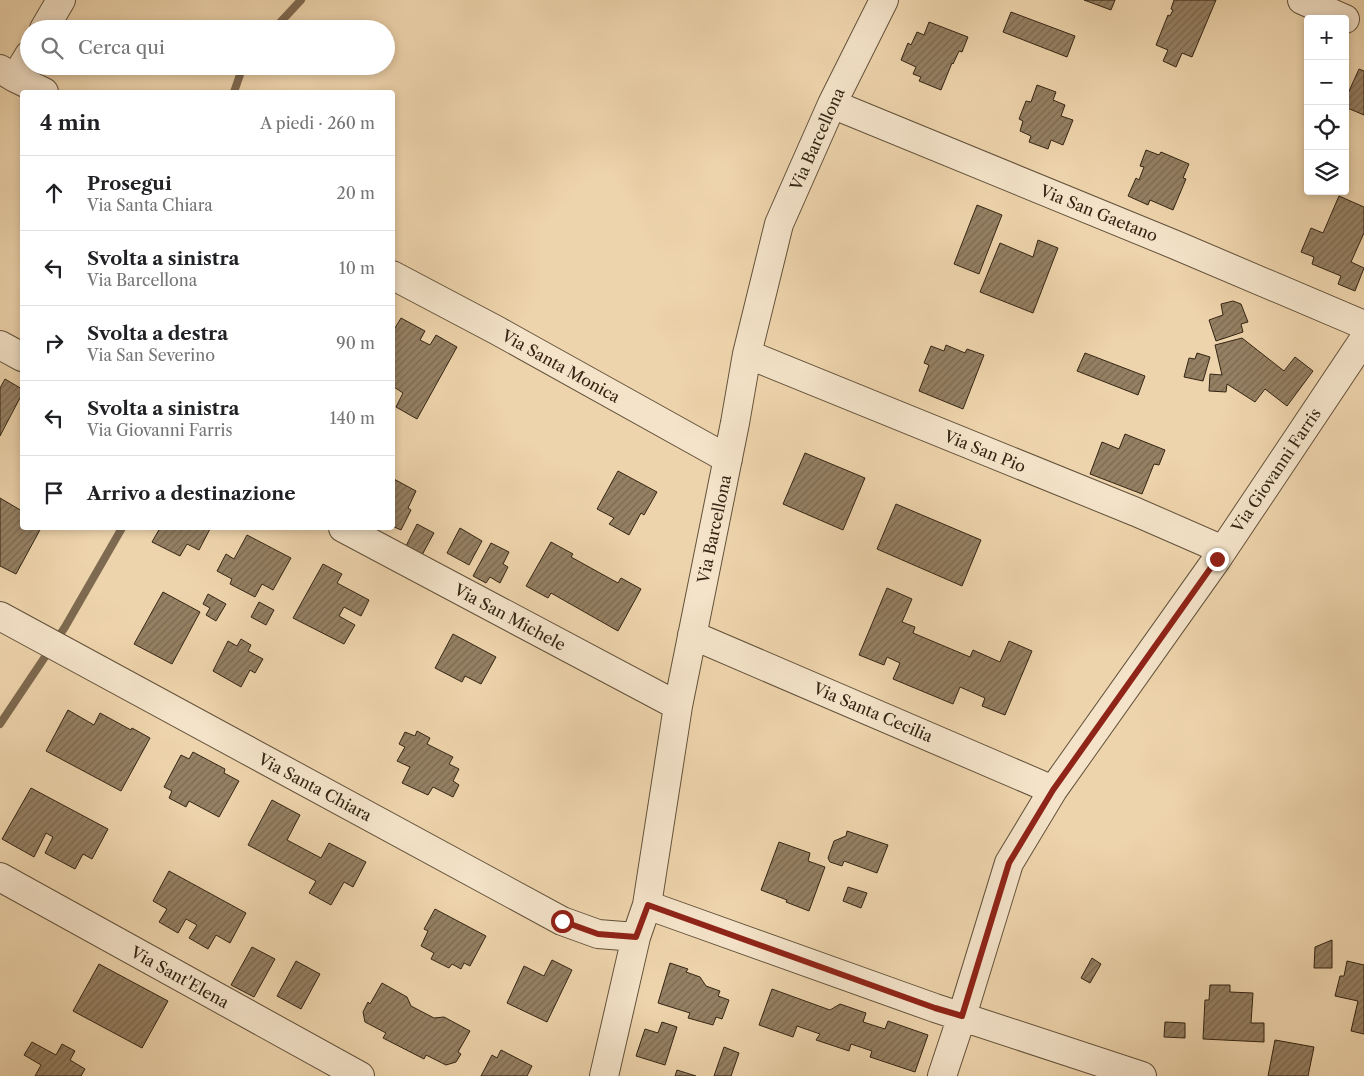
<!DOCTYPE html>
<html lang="it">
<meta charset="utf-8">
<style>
body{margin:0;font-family:"Libre Caslon Text",serif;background:#f6f6f6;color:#202124}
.controls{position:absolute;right:15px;top:15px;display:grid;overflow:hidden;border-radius:5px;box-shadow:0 2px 8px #0003}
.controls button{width:45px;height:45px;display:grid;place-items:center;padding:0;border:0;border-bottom:1px solid #e0e0e0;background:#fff;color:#202124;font:25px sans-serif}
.stop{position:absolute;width:15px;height:15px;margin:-11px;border:4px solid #8f2418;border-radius:50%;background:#fff}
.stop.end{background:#8f2418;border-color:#fff;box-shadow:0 1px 5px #0008}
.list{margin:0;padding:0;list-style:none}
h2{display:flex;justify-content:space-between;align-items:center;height:65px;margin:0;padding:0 20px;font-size:21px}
h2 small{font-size:16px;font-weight:400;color:#757577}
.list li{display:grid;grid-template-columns:32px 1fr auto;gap:15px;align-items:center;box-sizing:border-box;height:75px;padding:0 20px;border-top:1px solid #e0e0e0}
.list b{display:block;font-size:19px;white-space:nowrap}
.list p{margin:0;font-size:16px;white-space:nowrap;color:#757577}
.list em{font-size:16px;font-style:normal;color:#757577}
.icon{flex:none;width:28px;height:28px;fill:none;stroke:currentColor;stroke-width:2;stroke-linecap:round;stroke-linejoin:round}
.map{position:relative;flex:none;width:1364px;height:1076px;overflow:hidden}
.search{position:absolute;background:#fff;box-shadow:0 2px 8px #0003;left:20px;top:20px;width:375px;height:55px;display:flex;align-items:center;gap:12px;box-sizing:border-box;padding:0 18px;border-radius:28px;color:#757577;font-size:19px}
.panel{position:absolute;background:#fff;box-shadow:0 2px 8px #0003;left:20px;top:90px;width:375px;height:440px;border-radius:5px}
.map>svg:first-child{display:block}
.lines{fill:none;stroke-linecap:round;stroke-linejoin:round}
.stream{stroke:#7e6a50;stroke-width:8}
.building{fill:url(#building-hatch);stroke:#342514}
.minor-casing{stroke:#62513a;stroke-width:30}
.minor{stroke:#f4e3c9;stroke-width:28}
.route{stroke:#8f2418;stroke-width:6}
.labels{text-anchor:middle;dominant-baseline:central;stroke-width:4;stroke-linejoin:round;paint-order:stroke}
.street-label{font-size:16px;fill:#342514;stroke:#f4e3c9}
</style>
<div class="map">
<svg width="1364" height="1076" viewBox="0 0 1364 1076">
<defs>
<pattern id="building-hatch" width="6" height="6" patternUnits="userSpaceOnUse" patternTransform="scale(1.25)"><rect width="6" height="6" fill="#958063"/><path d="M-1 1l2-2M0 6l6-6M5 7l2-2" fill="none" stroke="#7a6950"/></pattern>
</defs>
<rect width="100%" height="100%" fill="#eed4ac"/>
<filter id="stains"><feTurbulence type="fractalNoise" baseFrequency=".004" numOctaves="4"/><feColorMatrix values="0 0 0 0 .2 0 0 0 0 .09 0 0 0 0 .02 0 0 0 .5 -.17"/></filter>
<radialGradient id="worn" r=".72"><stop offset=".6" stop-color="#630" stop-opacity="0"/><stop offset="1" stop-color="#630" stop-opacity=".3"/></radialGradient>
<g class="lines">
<path class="stream" d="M274,29L301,0
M234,92L243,66
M0,724L65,627L122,528"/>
</g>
<path class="building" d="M1084,0H1115L1111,10Z
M1174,0H1216L1192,57L1182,53L1176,67L1163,61L1168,50L1156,45L1168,15L1170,16L1173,10L1171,9Z
M1011,12L1075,36L1067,57L1003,32Z
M929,22L968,37L962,52L959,51L953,64L952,63L941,90L919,81L921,77L913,74L916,67L901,60L908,43L911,45L917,32L924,35Z
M1359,69L1364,71V115L1345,107V100Z
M1037,85L1056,92L1053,100L1065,105L1061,116L1073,120L1063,145L1051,140L1048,149L1029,142L1031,136L1020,131L1023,121L1019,119L1026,101L1031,102Z
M1146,150L1159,155L1161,152L1189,164L1183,178L1186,179L1173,210L1150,200L1148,205L1128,196L1136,178L1139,180L1144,167L1140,166Z
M1339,196L1364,207V233L1351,262L1364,268L1355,291L1338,284L1341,276L1312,264L1314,257L1301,252L1311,228L1323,233Z
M977,205L1002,215L979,274L954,264Z
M1038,240L1058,248L1033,313L980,292L1000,243L1033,257Z
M1233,301L1241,304L1248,322L1241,324L1243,332L1216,341L1209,320L1223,315L1221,304Z
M401,318L425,331L420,340L430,345L436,335L457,347L417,419L396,407L403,393L394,387L392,389V333Z
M1242,338L1284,371L1295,357L1313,371L1287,406L1265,389L1255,402L1227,384L1226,392L1209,391L1210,374L1222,375L1215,345Z
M946,345L965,353L967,349L984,355L963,409L919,391L929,365L924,363L931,346L944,351Z
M1085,353L1145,376L1138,395L1077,371Z
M1197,353L1210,357L1203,381L1184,377L1189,358L1195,359Z
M5,379L22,389V394L0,436V388Z
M1125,434L1165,450L1159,465L1154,464L1142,494L1090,474L1102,442L1119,449Z
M805,453L865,478L843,530L783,504Z
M618,471L657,492L644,515L641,513L629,535L609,524L614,518L597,509Z
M392,478L416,491L408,508L411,510L401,530L392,526Z
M0,498L22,511V528H41L16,574L0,566Z
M896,504L981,540L962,586L877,549Z
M417,524L434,533L422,555L406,546Z
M160,528H209L210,529L199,550L187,544L180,556L152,542Z
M460,528L482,541L469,565L447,553Z
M247,535L291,558L273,590L262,584L255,597L230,584L232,579L217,571L226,554L234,559Z
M551,542L573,554L571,557L618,583L621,578L641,589L618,631L551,593L548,598L526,586Z
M491,543L509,552L503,564L508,567L500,583L490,577L486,583L473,576Z
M323,564L342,574L337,583L369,600L361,616L344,607L339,616L355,625L344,644L293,618Z
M887,588L912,599L902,622L915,627L913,633L970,657L973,650L1000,662L1009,641L1032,651L1005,715L982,706L985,698L960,687L953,704L893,679L900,663L887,657L884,665L859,655Z
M163,592L200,612L172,664L134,644Z
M208,594L226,604L216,621L206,615L210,608L203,604Z
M259,602L274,610L266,625L251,617Z
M453,634L496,657L481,684L465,676L462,682L435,668Z
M241,639L251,645L248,651L263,659L255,673L250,670L241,687L213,671L228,641L237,646Z
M68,710L94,725L100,713L131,730L132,728L150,738L121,791L46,751Z
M417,731L430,738L427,744L453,757L449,764L459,769L453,781L459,785L453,797L433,787L428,795L402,783L410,767L397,761L405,747L399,744L405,732L415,736Z
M193,752L225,769L224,773L239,781L219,817L189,801L186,807L169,798L172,791L164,787L181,755L189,759Z
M31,788L108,829L92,859L83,854L75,869L45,853L53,837L46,833L34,857L2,839Z
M272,800L300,815L287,840L321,858L329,843L366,862L353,887L344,882L331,905L309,893L316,881L248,845Z
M847,831L888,845L877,873L844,861L842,866L830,862L828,858L834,841L846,836Z
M779,842L810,853L808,861L825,867L809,911L786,902L787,900L761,890Z
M169,871L246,913L230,943L216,935L208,949L189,938L197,925L186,919L178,933L159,922L167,909L153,901Z
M848,887L867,893L861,908L843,901Z
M435,909L486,936L470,966L464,963L461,969L452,964L449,968L431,959L434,953L421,946L428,931L424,929Z
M1332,940V968H1314L1315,947Z
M252,947L275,959L254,997L231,985Z
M1092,958L1101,964L1090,983L1081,978Z
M552,960L572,970L547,1022L507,1003L524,966L544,976Z
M296,961L320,974L301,1009L277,996Z
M1347,961L1364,965V1034L1351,1031L1358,1001L1335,996L1340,976H1344Z
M670,963L688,969L686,972L700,977L706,986L720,991L718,996L729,1000L722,1019L716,1017L713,1025L688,1018L690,1013L658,1003Z
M99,964L168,1001L142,1048L73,1011Z
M382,983L407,997L411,1006L434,1018L444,1017L470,1031L458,1052L461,1054L456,1062L446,1065L426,1055L424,1059L383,1038L386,1033L365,1022L363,1012L368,1002L370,1004Z
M1210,985H1230V992L1253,993L1251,1023H1264V1042L1203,1039L1205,1000H1209Z
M772,989L830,1010L840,1004L866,1013L863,1022L885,1029L888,1021L928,1035L915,1072L870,1057L872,1051L851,1044L849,1051L816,1040L820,1034L797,1026L793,1037L759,1025Z
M662,1022L677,1027L665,1065L636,1056L645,1029L658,1033Z
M1165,1022L1185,1023V1038L1164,1037Z
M1275,1040L1314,1047L1308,1076H1268Z
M32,1042L56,1055L62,1044L75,1051L70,1060L85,1069L81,1076H35L41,1065L24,1055Z
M724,1047L739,1053L731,1076H714Z
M501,1050L532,1066L527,1076H481L492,1055L497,1058Z
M677,1070L696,1076H675Z"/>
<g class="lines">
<g class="minor-casing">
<path id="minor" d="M1302,0L1345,19
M44,29L61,0
M0,69L15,78L29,55
M15,78L44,92
M832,104L1178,246L1364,325
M392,275L498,331L728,459
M0,345L22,357
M747,354L1136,512L1223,550
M343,528L678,706
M0,616L562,921L598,934L636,937
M692,635L1053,790
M0,877L360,1076
M647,905L935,1008L1142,1076
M604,1076L636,937L647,905L678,706L735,423L747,354L779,224L832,104L884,0
M942,1076L962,1016L1009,863L1053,790L1217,559L1364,339"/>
</g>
<use href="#minor" class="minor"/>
</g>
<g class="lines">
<path class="route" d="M562,921L598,934L636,937L648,905L935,1008L962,1016L1009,863L1053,790L1217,559"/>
</g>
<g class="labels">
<g class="street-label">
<text transform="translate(817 139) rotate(-66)">Via Barcellona</text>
<text transform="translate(1099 213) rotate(22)">Via San Gaetano</text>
<text transform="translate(561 366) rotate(29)">Via Santa Monica</text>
<text transform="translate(985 451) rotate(22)">Via San Pio</text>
<text transform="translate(1276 470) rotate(-56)">Via Giovanni Farris</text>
<text transform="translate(714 529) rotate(-78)">Via Barcellona</text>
<text transform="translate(510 617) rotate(28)">Via San Michele</text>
<text transform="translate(873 712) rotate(23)">Via Santa Cecilia</text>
<text transform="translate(315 787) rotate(28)">Via Santa Chiara</text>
<text transform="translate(180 977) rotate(29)">Via Sant'Elena</text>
</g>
</g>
<rect width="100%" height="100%" filter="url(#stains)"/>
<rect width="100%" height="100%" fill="url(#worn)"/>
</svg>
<div class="controls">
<button>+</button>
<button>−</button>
<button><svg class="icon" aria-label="locate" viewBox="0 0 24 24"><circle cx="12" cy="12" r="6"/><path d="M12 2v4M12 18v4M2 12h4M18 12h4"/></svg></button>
<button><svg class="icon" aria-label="layers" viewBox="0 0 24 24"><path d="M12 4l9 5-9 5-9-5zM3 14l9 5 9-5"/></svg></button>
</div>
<div class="stop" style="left:562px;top:921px"></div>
<div class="stop end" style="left:1217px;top:559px"></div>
<div class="search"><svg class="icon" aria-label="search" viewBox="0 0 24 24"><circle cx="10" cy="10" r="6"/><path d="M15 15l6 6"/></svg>Cerca qui</div>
<section class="panel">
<h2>4 min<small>A piedi · 260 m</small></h2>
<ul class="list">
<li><svg class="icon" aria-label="ahead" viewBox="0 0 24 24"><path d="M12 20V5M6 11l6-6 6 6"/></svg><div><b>Prosegui</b><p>Via Santa Chiara</p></div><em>20 m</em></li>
<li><svg class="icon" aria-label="left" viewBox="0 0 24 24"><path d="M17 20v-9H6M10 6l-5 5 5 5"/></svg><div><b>Svolta a sinistra</b><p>Via Barcellona</p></div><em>10 m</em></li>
<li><svg class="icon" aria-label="right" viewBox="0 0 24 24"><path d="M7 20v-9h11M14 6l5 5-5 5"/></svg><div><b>Svolta a destra</b><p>Via San Severino</p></div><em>90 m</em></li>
<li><svg class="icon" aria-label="left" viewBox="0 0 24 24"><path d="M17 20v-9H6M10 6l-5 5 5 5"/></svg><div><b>Svolta a sinistra</b><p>Via Giovanni Farris</p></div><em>140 m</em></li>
<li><svg class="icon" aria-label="arrive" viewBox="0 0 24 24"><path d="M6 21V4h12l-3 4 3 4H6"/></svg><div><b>Arrivo a destinazione</b></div></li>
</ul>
</section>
</div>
